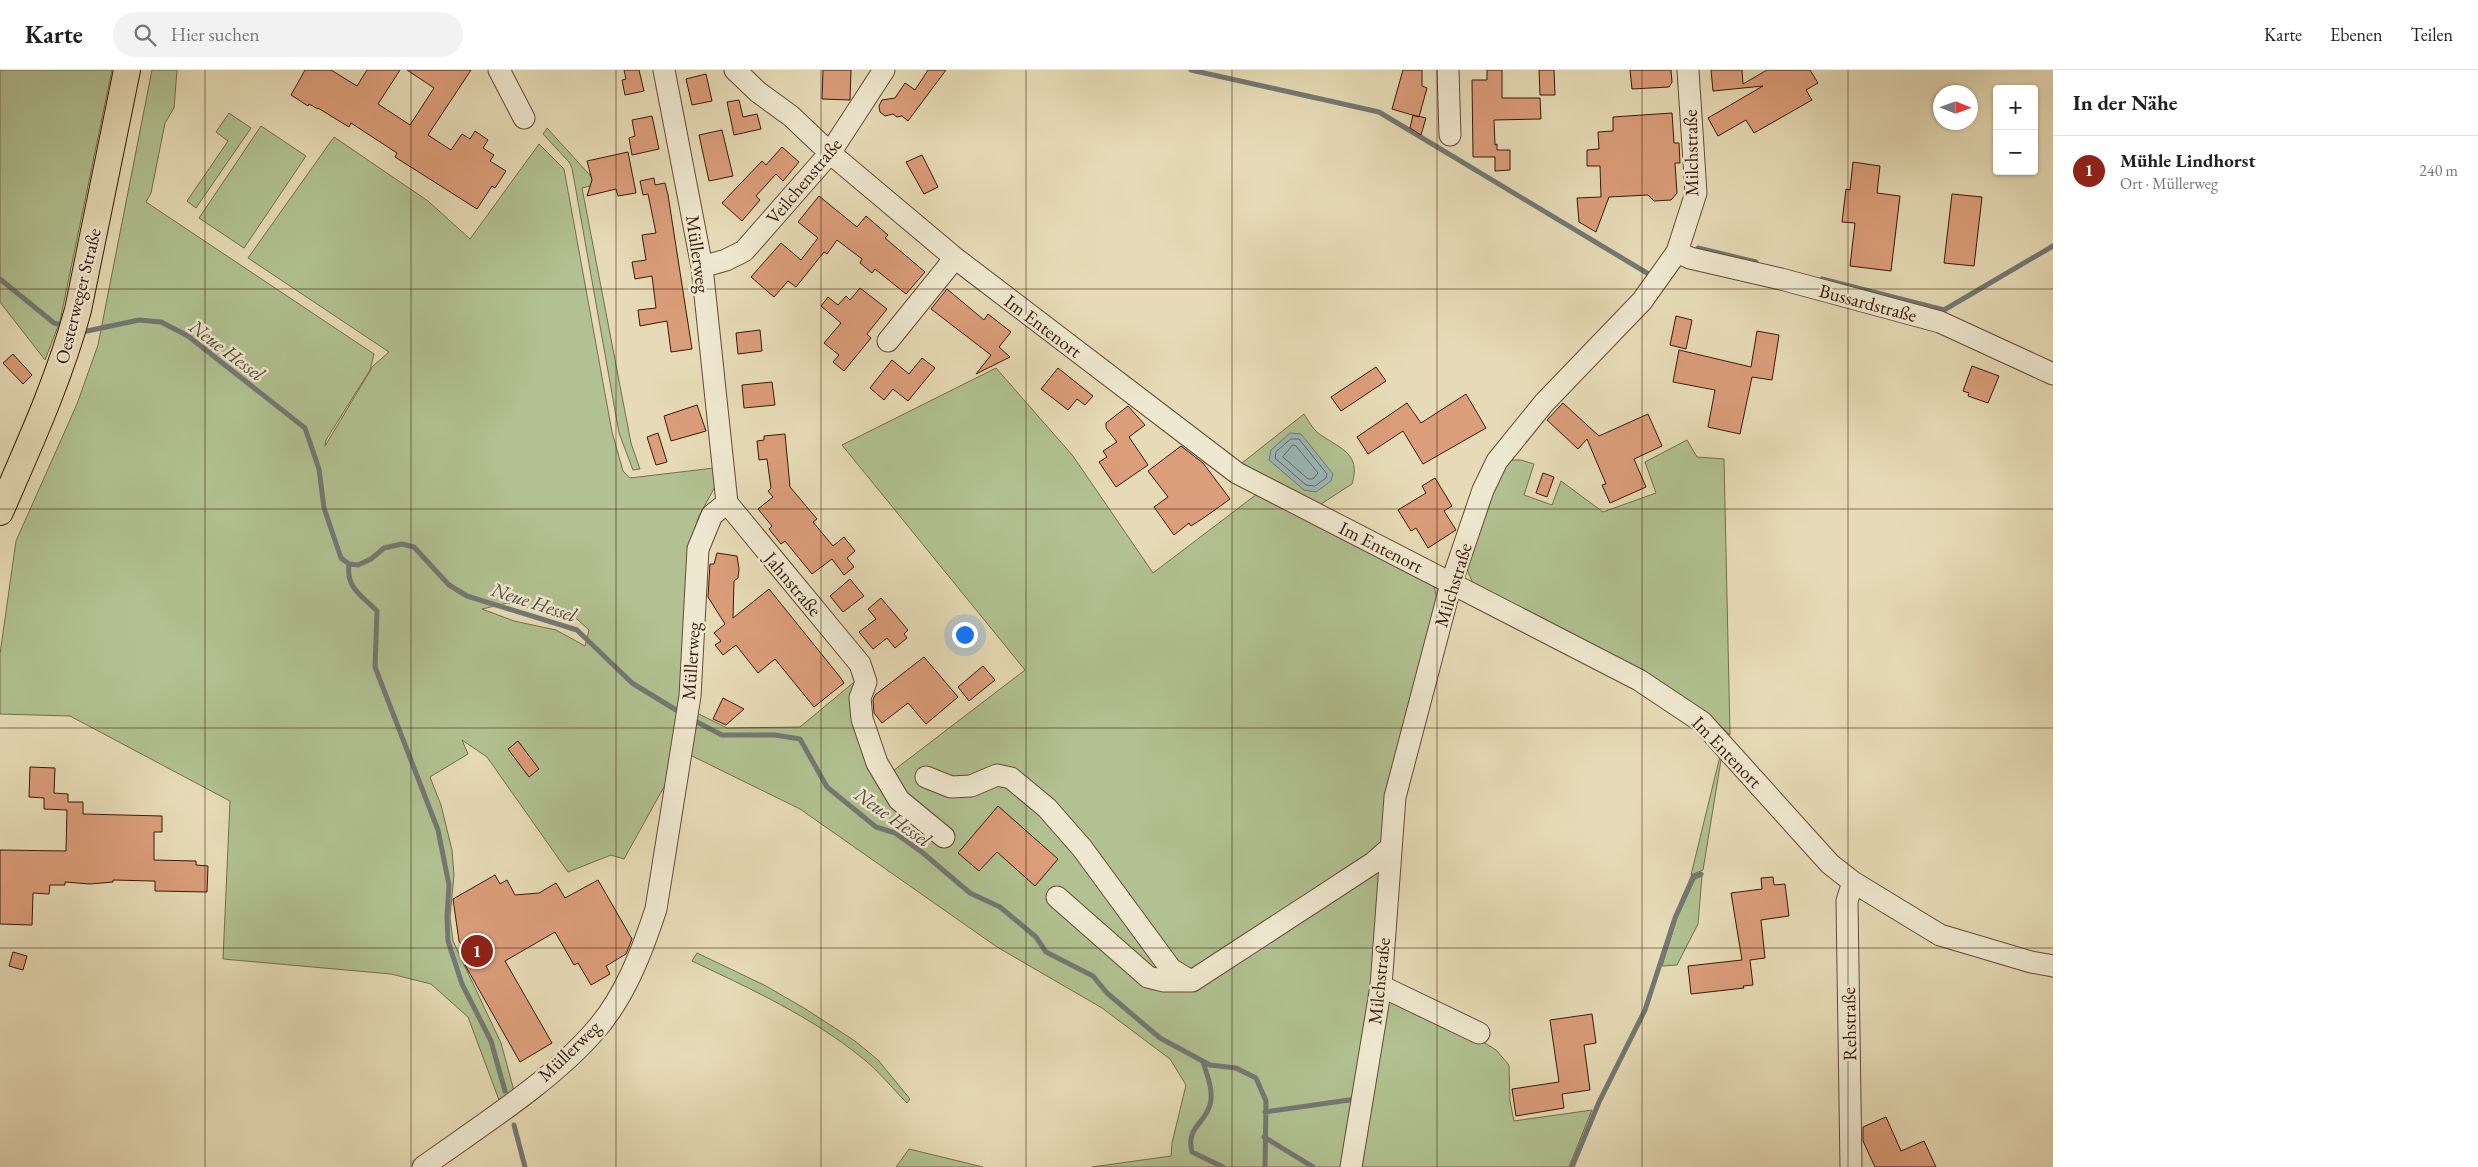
<!DOCTYPE html>
<html lang="de">
<meta charset="utf-8">
<style>
body{margin:0;font-family:"EB Garamond",serif;background:#f2f2f2;color:#202124}
.controls{position:absolute;right:15px;top:15px;display:grid;overflow:hidden;border-radius:5px;box-shadow:0 1px 4px #0004}
.controls button{width:45px;height:45px;display:grid;place-items:center;padding:0;border:0;border-bottom:1px solid #e0e0e0;background:#fff;color:#202124;font:25px sans-serif}
.compass{position:absolute;left:1933px;top:15px;width:45px;height:45px;border-radius:50%;background:#fff;box-shadow:0 1px 4px #0004;rotate:91deg}
.you{position:absolute;left:964px;top:564px;width:18px;height:18px;margin:-12px;border:4px solid #fff;border-radius:50%;background:#1a73e8;box-shadow:0 0 0 8px #1a73e833}
.badge{display:grid;place-items:center;width:32px;height:32px;border-radius:50%;background:#8f2418;color:#fff;font-size:16px;font-weight:700}
.pin{position:absolute;translate:-50% -50%;border:2px solid #fff;box-shadow:0 1px 5px #0006}
.list{margin:0;padding:0;list-style:none}
h2{display:flex;justify-content:space-between;align-items:center;height:65px;margin:0;padding:0 20px;font-size:21px}
h2 small{font-size:16px;font-weight:400;color:#757577}
.list li{display:grid;grid-template-columns:32px 1fr auto;gap:15px;align-items:center;box-sizing:border-box;height:70px;padding:0 20px;border-top:1px solid #e0e0e0}
.list b{display:block;font-size:19px;white-space:nowrap}
.list p{margin:0;font-size:16px;white-space:nowrap;color:#757577}
.list em{font-size:16px;font-style:normal;color:#757577}
.icon{flex:none;width:28px;height:28px;fill:none;stroke:currentColor;stroke-width:2;stroke-linecap:round;stroke-linejoin:round}
.map{position:relative;flex:none;width:2053px;height:1097px;overflow:hidden}
header{display:flex;align-items:center;gap:30px;box-sizing:border-box;height:70px;padding:0 25px;background:#fff;border-bottom:1px solid #e0e0e0}
header strong{font-size:24px}
nav{display:flex;gap:28px;margin-inline-start:auto;font-size:18px}
.search{width:350px;height:45px;background:#f2f2f2;display:flex;align-items:center;gap:12px;box-sizing:border-box;padding:0 18px;border-radius:28px;color:#757577;font-size:19px}
main{display:flex}
aside{flex:1;background:#fff}
.map>svg:first-child{display:block}
.green{fill:#b1c191;stroke:#756d4d;fill-rule:evenodd}
.water{fill:#9cb8ba;stroke:#747873}
.lines{fill:none;stroke-linecap:round;stroke-linejoin:round}
.shore{stroke:#6a6862;stroke-width:1}
.stream{stroke:#747873;stroke-width:5}
.building{fill:#db9d7a;stroke:#391909}
.minor-casing{stroke:#644a34;stroke-width:23}
.major-casing{stroke:#391909;stroke-width:28}
.minor{stroke:#efe8d0;stroke-width:21}
.major{stroke:#e6dbb6;stroke-width:26}
.grid{fill:none;stroke:#391909;stroke-width:1;stroke-opacity:0.55}
.labels{text-anchor:middle;dominant-baseline:central;stroke-width:5;stroke-linejoin:round;paint-order:stroke}
.street-label{font-size:19px;fill:#391909;stroke:#efe8d0}
.water-label{font-size:20px;font-style:italic;fill:#57493e;stroke:#efe8d0}
</style>
<header>
<strong>Karte</strong>
<div class="search"><svg class="icon" aria-label="search" viewBox="0 0 24 24"><circle cx="10" cy="10" r="6"/><path d="M15 15l6 6"/></svg>Hier suchen</div>
<nav><a>Karte</a><a>Ebenen</a><a>Teilen</a></nav>
</header>
<main>
<div class="map">
<svg width="2053" height="1097" viewBox="0 0 2053 1097">
<rect width="100%" height="100%" fill="#e6dbb6"/>
<filter id="stains"><feTurbulence type="fractalNoise" baseFrequency=".004" numOctaves="4"/><feColorMatrix values="0 0 0 0 .2 0 0 0 0 .09 0 0 0 0 .02 0 0 0 .5 -.17"/></filter>
<radialGradient id="worn" r=".72"><stop offset=".6" stop-color="#630" stop-opacity="0"/><stop offset="1" stop-color="#630" stop-opacity=".3"/></radialGradient>
<path class="green" d="M0,0H112L60,251L45,290L0,232Z
M152,0H177L174,38L165,53L151,123L146,132L374,284L370,300L326,370L325,376L373,296L389,282L248,188L334,67L428,131L470,169L539,74L564,99L612,362L623,401L630,408L714,398L716,415L699,446L689,475L685,625L670,706L624,789L611,785L568,802L487,687L462,670L468,684L430,707L441,735L452,780L454,805L450,847L453,871L501,973L514,1021L499,1030L468,947L431,914L391,904L223,889L230,731L70,646L0,644V584L16,471L77,334L98,275ZM508,533L577,549L589,560L585,576L556,560L514,551L482,539Z
M229,43L251,58L196,138L187,131L228,71L216,62Z
M261,56L306,86L244,178L199,148Z
M547,58L598,114L582,118L631,373L640,399L633,400L619,363L572,98L569,92L543,64Z
M996,298L1073,386L1153,503L1257,424L1434,516L1439,537L1388,731L1376,917L1344,1097H1092L1171,1086L1172,1073L1186,1015L1170,989L1102,938L997,877L800,739L688,684L695,642L727,658L800,657L859,608L889,704L1025,600L842,375Z
M1304,344C1308,350 1313,359 1318,363C1338,378 1362,382 1352,414L1318,436L1242,393Z
M1687,370L1697,387L1724,389L1730,665C1688,624 1638,599 1586,573C1549,554 1511,535 1474,516L1466,497L1494,414L1508,390H1521L1534,394L1524,425L1552,435L1561,411L1603,442L1656,423L1645,392Z
M1721,682L1722,684L1703,800L1691,805Z
M1702,806L1698,854L1677,895L1662,896L1677,848L1695,809Z
M697,883L764,915L804,938L855,971L878,990L910,1029L907,1033C892,1018 878,1000 861,987C810,946 751,919 692,891Z
M1388,928L1474,966L1496,980L1509,995L1510,1031L1514,1051L1592,1040L1569,1097H1360Z
M909,1079L983,1097H896Z"/>
<path class="water" d="M1290,363L1301,364L1333,404L1331,411L1316,422L1304,420L1269,390L1271,380Z"/>
<g class="lines">
<path class="shore" d="M1291,369H1299L1327,404L1326,408L1315,416L1306,415L1275,388L1276,382Z
M1293,375L1296,376L1318,403L1313,409H1308L1283,387Z"/>
<path class="stream" d="M1191,0L1379,42L1652,206
M1698,178L1756,192
M0,209L54,253L66,256
M1822,209L1944,240L2053,176
M79,259L87,261L139,250L161,252L188,266L305,358L319,399L324,438L341,488L349,494L358,495L371,489L384,478L402,474L414,477L449,515L467,526L577,560L632,613L681,643
M349,494C346,518 361,525 377,541L375,597L438,760L449,815L447,847L448,871L462,914L491,971L505,1021
M691,649L722,665H775L800,669L827,717L876,757L895,763L923,783L970,823L1000,837L1036,867L1046,882L1093,906L1107,923L1160,968L1210,995L1236,998L1256,1008L1266,1031L1265,1097
M1203,992C1207,1005 1214,1021 1210,1035C1204,1055 1186,1057 1192,1082L1223,1097
M1265,1042L1356,1029
M514,1055L525,1097
M1264,1067L1313,1097
M1572,1097L1599,1032L1645,940L1675,848L1693,807L1701,804"/>
</g>
<path class="building" d="M305,0H331L357,16L367,0H400L378,34L410,55L434,18L407,0H471L428,65L451,80L462,64L470,69L475,61L488,70L483,78L494,85L490,91L506,101L495,118L492,116L477,139L395,87L397,83L351,53L349,57L318,38V39L309,34L308,36L291,25Z
M624,0H639L644,21L625,25L622,10L626,9Z
M823,0H851L850,30L822,29Z
M928,0H946L908,51L902,46L897,47L893,44L885,46L880,42L879,36L882,30L895,28L905,13L915,20Z
M1403,0H1422V16L1427,18L1419,47L1392,39Z
M1487,0H1502V28H1540L1541,49L1494,50L1495,75L1497,74V80H1510V100L1495,101V87H1473L1472,10H1487Z
M1539,0H1554L1555,25H1540Z
M1630,0H1671L1672,12L1669,17L1632,19Z
M1711,0H1742L1743,14L1767,0H1810L1818,13L1806,20L1812,30L1754,63L1746,50L1718,66L1708,48L1763,16L1713,21Z
M706,4L712,31L692,35L686,9Z
M739,30L743,47L757,44L761,59L734,65L727,32Z
M1672,43L1674,73H1679L1680,93H1675L1677,123L1671,130L1654,131L1648,125L1609,127L1596,162L1579,152L1577,128L1601,127L1600,96H1587V80L1599,79L1598,62L1613,61V47Z
M1413,45L1426,48L1421,65L1410,58Z
M652,46L659,79L632,85L629,68L635,66L632,50Z
M722,60L733,106L709,111L699,65Z
M782,77L799,92L783,111L776,104L756,126L760,130L742,151L722,133L762,91L766,95Z
M628,82L636,123L618,126L616,119L587,126L592,110L587,91Z
M922,85L938,117L924,124L906,92Z
M1853,92L1880,96L1877,123L1900,126L1891,201L1850,196L1855,153L1842,152L1846,119L1850,120Z
M654,108L655,115L665,113L668,125L692,279L671,282L667,251L640,256L638,240L656,238L652,206L635,209L632,192L646,190L642,165L656,163L648,124L643,125L640,111Z
M1952,124L1982,127L1974,196L1944,193Z
M819,126L857,157L866,146L888,165L885,168L925,202L906,224L875,199L872,203L860,193L862,189L837,170L827,184L824,182L796,217L788,211L774,227L751,207L781,173L801,190L818,168L798,152Z
M860,218L887,239L867,264L871,268L844,301L833,292L839,285L824,273L841,253L821,236L828,227L838,235L846,226L850,230Z
M947,219L984,250L988,244L1011,262L999,277L1010,287L976,304L991,285L931,239Z
M1676,246L1692,250L1686,279L1670,275Z
M760,260L762,281L738,284L736,263Z
M1757,261L1779,265L1772,310L1752,307L1740,364L1708,357L1715,320L1673,312L1679,280L1751,297Z
M13,284L32,305L23,314L3,293Z
M922,288L935,298L908,331L893,319L884,330L870,318L892,290L909,304Z
M1972,296L1999,306L1988,333L1968,326L1969,323L1963,321Z
M1376,297L1386,311L1341,341L1331,327Z
M1058,298L1093,326L1085,335L1077,329L1068,340L1041,319Z
M772,312L775,335L744,338L742,315Z
M1466,324L1486,358L1423,394L1403,361L1368,384L1357,367L1407,333L1421,353Z
M1563,333L1599,366L1648,344L1662,376L1634,389L1646,417L1610,433L1602,415L1606,414L1587,369L1578,379L1547,350Z
M697,335L706,361L671,371L664,346Z
M1128,336L1145,355L1129,367L1148,395L1116,417L1099,392L1107,387L1103,381L1117,372L1106,358V353Z
M658,363L667,392L656,395L647,367Z
M785,364L790,417L817,449L813,452L833,476L844,467L855,481L847,488L854,497L844,505L832,489L812,504L785,471L781,474L769,459L772,456L758,439L773,427L768,421L771,418L767,389L759,390L757,371L764,370V366Z
M1181,376L1203,393L1230,429L1205,447L1191,456L1189,453L1174,465L1154,437L1168,427L1148,401Z
M1543,403L1554,407L1547,427L1536,423Z
M1435,408L1452,436L1444,441L1456,460L1428,478L1416,458L1411,461L1398,440L1426,423L1422,416Z
M717,483L737,486L739,499L738,508L734,511L733,548L769,519L840,607L844,613L814,637L775,589L758,603L736,575L723,585L715,575L721,571L714,563L725,554L708,527L710,494H714Z
M850,509L864,526L843,542L830,526Z
M881,528L908,560L904,564L907,568L895,578L887,568L873,579L859,562L876,549L868,539Z
M924,587L958,627L926,654L908,633L882,653L874,643L873,630L875,625Z
M983,596L995,610L969,631L958,617Z
M723,628L744,639L726,655L713,649Z
M518,671L539,699L529,707L508,679Z
M30,697L55,698L54,723L68,724V732H83V744L162,746V762H154V790L196,791V795L208,796L207,822L155,821V811H153L113,810V812L90,814L65,812V815H50L49,824L33,823L32,855L0,854V780L66,781L67,740L44,739V728L29,727Z
M998,736L1058,789L1035,816L997,782L979,801L958,783Z
M495,805L500,814L507,810L515,825L539,823L556,813L565,828L598,810L632,869L626,884L606,896L610,904L591,915L578,893L574,895L555,862L505,891L552,973L520,992L465,895L471,892L459,871L453,829Z
M1773,807L1774,815L1785,814L1789,846L1761,850L1765,888L1750,890L1753,915L1743,916L1744,918L1691,924L1688,896L1742,890L1731,823L1762,819L1761,808Z
M13,882L27,886L23,900L9,896Z
M1592,944L1596,973L1584,975L1590,1020L1562,1024L1564,1038L1516,1046L1512,1019L1559,1012L1550,950Z
M1886,1047L1901,1081L1924,1071L1936,1097H1875L1863,1071V1057Z"/>
<g class="lines">
<g class="minor-casing">
<path id="minor" d="M499,0L524,48
M735,0L758,22L791,46L830,83L955,188L1237,403L1639,610L1702,652L1830,794L1853,812L1940,865L2031,892L2053,896
M1448,0L1450,65
M1677,182L1690,188L1781,209L1940,252L2053,304
M702,197L726,190L744,181L830,83L884,0
M888,271L955,188
M727,433L860,594L866,612L860,628L862,649L877,693L899,730L944,767
M926,707L951,717L971,716L997,705L1011,708L1047,738L1082,778L1171,899L1191,911
M1057,827L1148,907L1164,911H1192L1373,793L1391,777
M1381,916L1479,963
M423,1097C477,1058 549,1013 593,963C624,929 642,882 656,839L690,626L698,479L712,445L727,433L702,197L664,0
M1351,1097L1381,916L1395,727L1451,514L1483,420L1497,391L1544,333L1642,231L1677,182L1696,123L1688,0
M1851,1097L1847,831L1853,812"/>
</g>
<g class="major-casing">
<path id="major" d="M0,442C29,375 59,310 78,240L127,0"/>
</g>
<use href="#minor" class="minor"/>
<use href="#major" class="major"/>
</g>
<path class="grid" d="M205,0V1097M411,0V1097M616,0V1097M821,0V1097M1026,0V1097M1232,0V1097M1437,0V1097M1642,0V1097M1848,0V1097M0,219H2053M0,439H2053M0,658H2053M0,878H2053"/>
<g class="labels">
<g class="street-label">
<text transform="translate(1691 83) rotate(-91)">Milchstraße</text>
<text transform="translate(804 111) rotate(-50)">Veilchenstraße</text>
<text transform="translate(698 184) rotate(82)">Müllerweg</text>
<text transform="translate(78 226) rotate(-76)">Oesterweger Straße</text>
<text transform="translate(1868 233) rotate(15)">Bussardstraße</text>
<text transform="translate(1043 256) rotate(37)">Im Entenort</text>
<text transform="translate(1381 477) rotate(27)">Im Entenort</text>
<text transform="translate(793 514) rotate(50)">Jahnstraße</text>
<text transform="translate(1453 515) rotate(-73)">Milchstraße</text>
<text transform="translate(691 591) rotate(-86)">Müllerweg</text>
<text transform="translate(1727 682) rotate(46)">Im Entenort</text>
<text transform="translate(1379 911) rotate(-84)">Milchstraße</text>
<text transform="translate(1849 954) rotate(-91)">Rehstraße</text>
<text transform="translate(569 981) rotate(-44)">Müllerweg</text>
</g>
<g class="water-label">
<text transform="translate(227 280) rotate(37)">Neue Hessel</text>
<text transform="translate(534 532) rotate(18)">Neue Hessel</text>
<text transform="translate(893 747) rotate(35)">Neue Hessel</text>
</g>
</g>
<rect width="100%" height="100%" filter="url(#stains)"/>
<rect width="100%" height="100%" fill="url(#worn)"/>
</svg>
<div class="controls">
<button>+</button>
<button>−</button>
</div>
<svg class="compass" viewBox="-18 -18 36 36"><path d="M0-13l5 13h-10z" fill="#e53935"/><path d="M0 13l5-13h-10z" fill="#757577"/></svg>
<div class="you"></div>
<div class="pin badge" style="left:477px;top:881px">1</div>
</div>
<aside>
<h2>In der Nähe<small></small></h2>
<ul class="list">
<li><span class="badge">1</span><div><b>Mühle Lindhorst</b><p>Ort · Müllerweg</p></div><em>240 m</em></li>
</ul>
</aside>
</main>
